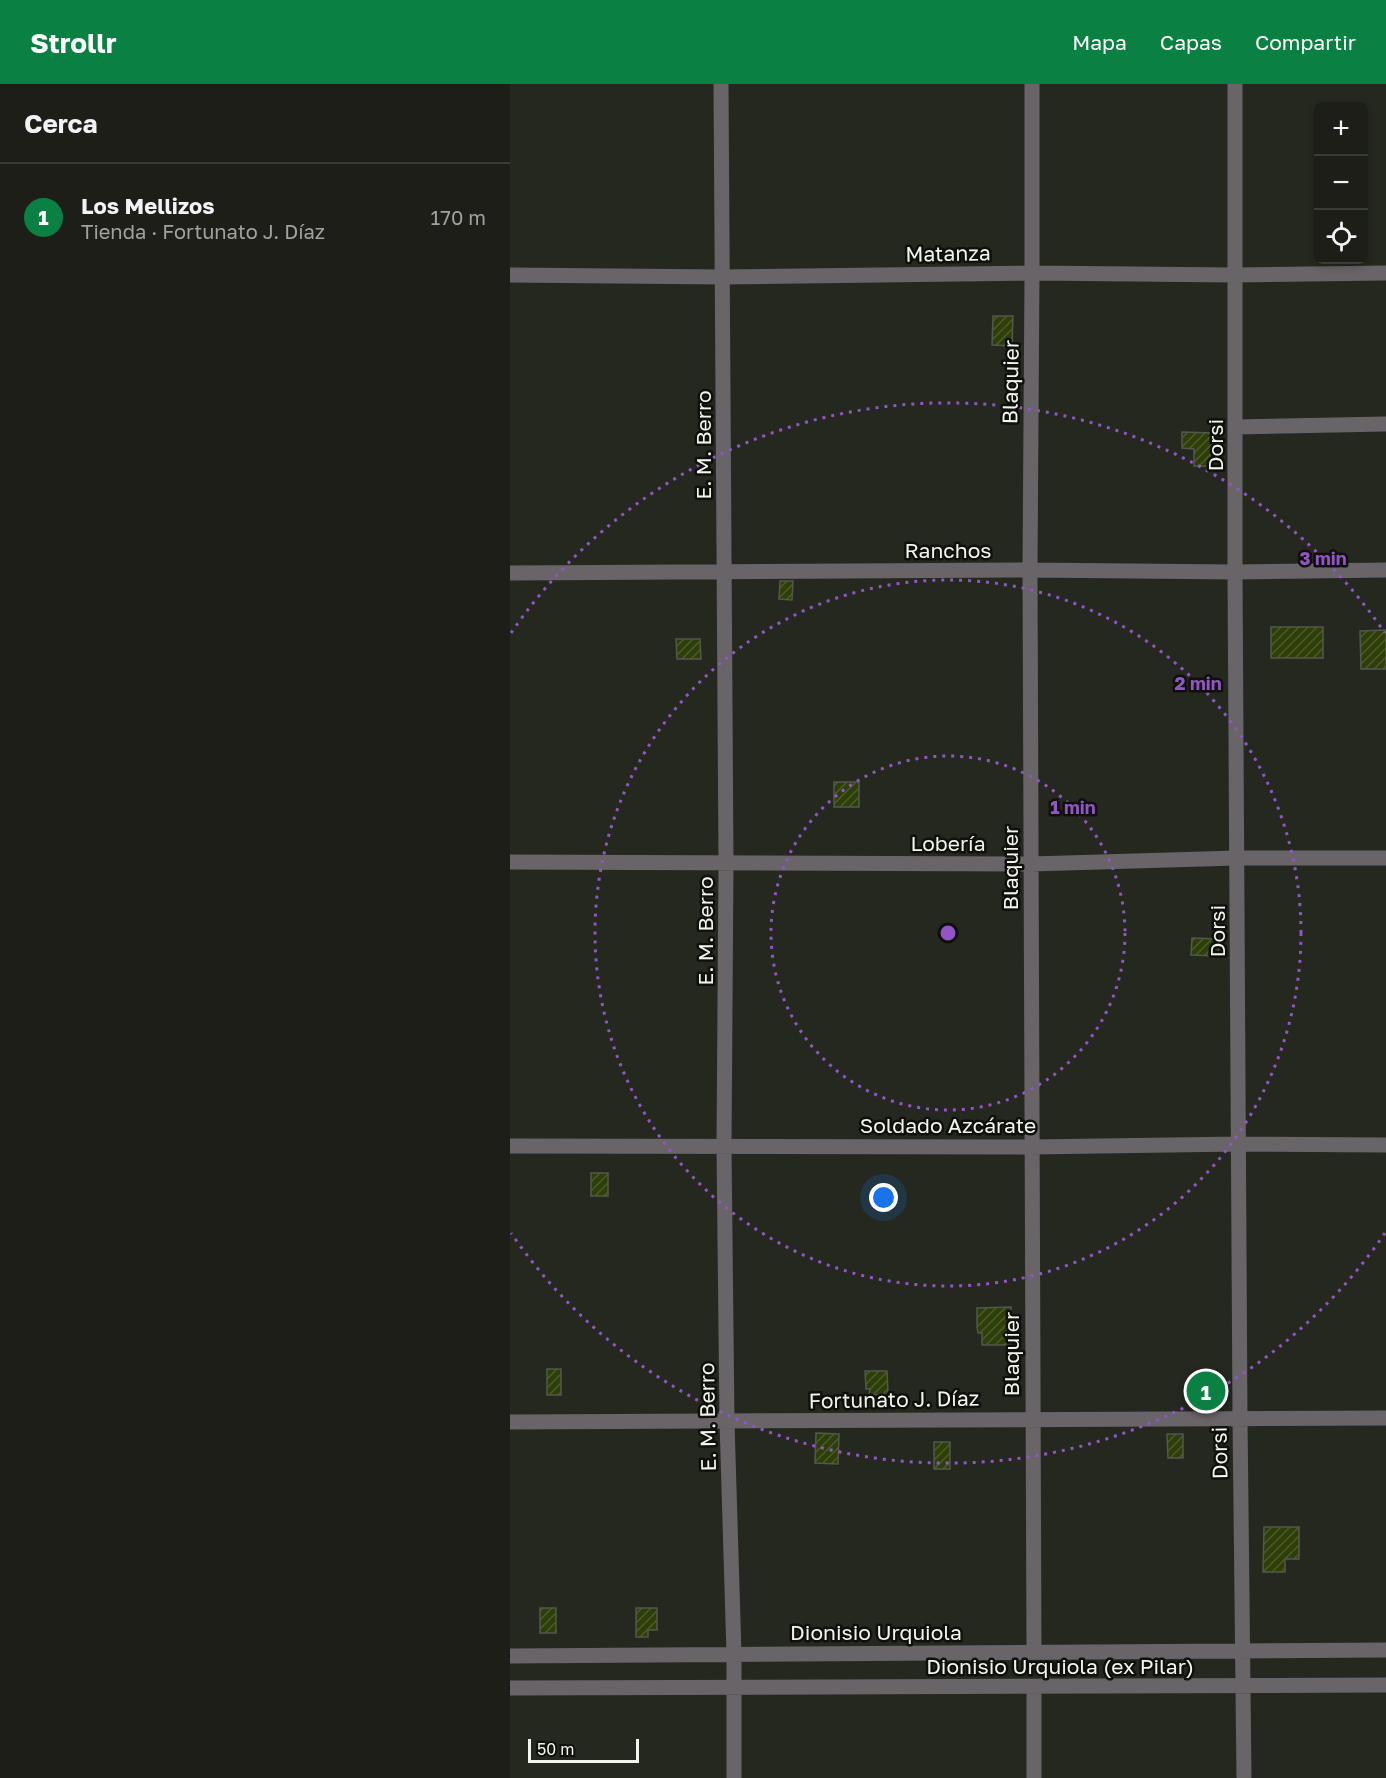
<!DOCTYPE html>
<html lang="es">
<meta charset="utf-8">
<style>
body{margin:0;font-family:"Golos Text",sans-serif;background:#292b24;color:#f1f3f6}
.controls{position:absolute;right:18px;top:18px;display:grid;overflow:hidden;border-radius:9px;box-shadow:0 3px 9px #0003}
.controls button{width:54px;height:54px;display:grid;place-items:center;padding:0;border:0;border-bottom:2px solid #3a3c36;background:#1c1e17;color:#f1f3f6;font:30px sans-serif}
.scale{position:absolute;left:18px;bottom:15px;width:111px;box-sizing:border-box;padding-left:6px;border:3px solid #f2f5ee;border-top:0;font-size:16px;line-height:21px;white-space:nowrap;color:#f2f5ee;-webkit-text-stroke:4px #0f100c;paint-order:stroke}
.you{position:absolute;left:374px;top:1114px;width:21px;height:21px;margin:-15px;border:4px solid #fff;border-radius:50%;background:#1a73e8;box-shadow:0 0 0 9px #1a73e833}
.badge{display:grid;place-items:center;width:39px;height:39px;border-radius:50%;background:#0b8043;color:#fff;font-size:20px;font-weight:700}
.pin{position:absolute;translate:-50% -50%;border:3px solid #fff;box-shadow:0 2px 6px #0006}
.list{margin:0;padding:0;list-style:none}
h2{display:flex;justify-content:space-between;align-items:center;height:78px;margin:0;padding:0 24px;font-size:26px}
h2 small{font-size:20px;font-weight:400;color:#a0a2a1}
.list li{display:grid;grid-template-columns:39px 1fr auto;gap:18px;align-items:center;box-sizing:border-box;height:108px;padding:0 24px;border-top:2px solid #3a3c36}
.list b{display:block;font-size:22px;white-space:nowrap}
.list p{margin:0;font-size:20px;white-space:nowrap;color:#a0a2a1}
.list em{font-size:20px;font-style:normal;color:#a0a2a1}
.icon{flex:none;width:33px;height:33px;fill:none;stroke:currentColor;stroke-width:2;stroke-linecap:round;stroke-linejoin:round}
.map{position:relative;flex:none;width:876px;height:1694px;overflow:hidden}
header{display:flex;align-items:center;gap:36px;box-sizing:border-box;height:84px;padding:0 30px;background:#0b8043;color:#fff}
header strong{font-size:28px}
nav{display:flex;gap:33px;margin-inline-start:auto;font-size:21px}
main{display:flex}
aside{flex:1;background:#1c1e17}
.map>svg:first-child{display:block}
.building{fill:url(#building-hatch);stroke:#53574c;stroke-width:1.5}
.lines{fill:none;stroke-linecap:round;stroke-linejoin:round}
.minor{stroke:#696467;stroke-width:15}
.ring{fill:none;stroke:#9354c8;stroke-width:3;stroke-dasharray:3 6}
.labels{text-anchor:middle;dominant-baseline:central;stroke-width:5;stroke-linejoin:round;paint-order:stroke}
.street-label{font-size:21px;fill:#f2f5ee;stroke:#0f100c}
.centre{fill:#9354c8;stroke:#0f100c;stroke-width:3}
.ring-label{font-size:18px;text-anchor:middle;font-weight:bold;fill:#9354c8;stroke:#0f100c;stroke-width:5;stroke-linejoin:round;paint-order:stroke}
</style>
<header>
<strong>Strollr</strong>
<nav><a>Mapa</a><a>Capas</a><a>Compartir</a></nav>
</header>
<main>
<aside>
<h2>Cerca<small></small></h2>
<ul class="list">
<li><span class="badge">1</span><div><b>Los Mellizos</b><p>Tienda · Fortunato J. Díaz</p></div><em>170 m</em></li>
</ul>
</aside>
<div class="map">
<svg width="876" height="1694" viewBox="0 0 876 1694">
<defs>
<pattern id="building-hatch" width="6" height="6" patternUnits="userSpaceOnUse" patternTransform="scale(1.5)"><rect width="6" height="6" fill="#2e3e08"/><path d="M-1 1l2-2M0 6l6-6M5 7l2-2" fill="none" stroke="#4d5a2c"/></pattern>
</defs>
<rect width="100%" height="100%" fill="#25281f"/>
<path class="building" d="M483,232H503L502,262L482,261Z
M672,348L703,349L702,382H684V365L672,364Z
M270,497H283L282,516L269,515Z
M761,543H813V574H761Z
M876,546V585H851L850,547Z
M166,555H190L191,575H167Z
M324,698H349V723H324Z
M682,854L709,855L708,872L681,871Z
M81,1089H98V1112H81Z
M501,1223L500,1261H472V1249H468L467,1243V1224Z
M37,1285H51V1311H37Z
M355,1287H377L378,1310L359,1311L360,1305H356Z
M306,1349L329,1350L328,1380L305,1379Z
M657,1350H673V1374H658Z
M424,1358H440V1385H424Z
M754,1443H789V1475H775V1488H753Z
M30,1524H46V1549H30Z
M126,1524H147V1546H138V1553H126Z"/>
<g class="lines">
<path class="minor" d="M211,0L216,779L214,1062L217,1338L224,1570V1694
M522,0V189L520,486L524,1568
M725,0V488L730,1334L734,1694
M0,191L213,193L522,189L724,191L876,189
M726,343L876,340
M0,489L520,486L725,488L876,486
M0,778L521,780L727,774H876
M0,1062L521,1063L729,1060L876,1061
M0,1338L876,1334
M0,1572L876,1566
M524,1603V1694
M0,1604L876,1601"/>
</g>
<g class="ring">
<circle cx="438" cy="849" r="177"/>
<circle cx="438" cy="849" r="353"/>
<path d="M875 1149A530 530 0 0 1 1 1149M1 549A530 530 0 0 1 875 549"/>
</g>
<g class="labels">
<g class="street-label">
<text transform="translate(438 169) rotate(-1)">Matanza</text>
<text transform="translate(500 298) rotate(-89)">Blaquier</text>
<text transform="translate(193 361) rotate(-90)">E. M. Berro</text>
<text transform="translate(705 361) rotate(-90)">Dorsi</text>
<text x="438" y="466">Ranchos</text>
<text x="438" y="759">Lobería</text>
<text transform="translate(500 784) rotate(-90)">Blaquier</text>
<text transform="translate(195 847) rotate(-90)">E. M. Berro</text>
<text transform="translate(707 847) rotate(-90)">Dorsi</text>
<text x="438" y="1041">Soldado Azcárate</text>
<text transform="translate(501 1270) rotate(-90)">Blaquier</text>
<text transform="translate(384 1315) rotate(-1)">Fortunato J. Díaz</text>
<text transform="translate(197 1333) rotate(-91)">E. M. Berro</text>
<text transform="translate(709 1369) rotate(-91)">Dorsi</text>
<text x="366" y="1548">Dionisio Urquiola</text>
<text x="550" y="1582">Dionisio Urquiola (ex Pilar)</text>
</g>
</g>
<circle cx="438" cy="849" r="9" class="centre"/>
<g class="ring-label">
<text x="813" y="481">3 min</text>
<text x="688" y="606">2 min</text>
<text x="563" y="730">1 min</text>
</g>
</svg>
<div class="controls">
<button>+</button>
<button>−</button>
<button><svg class="icon" aria-label="locate" viewBox="0 0 24 24"><circle cx="12" cy="12" r="6"/><path d="M12 2v4M12 18v4M2 12h4M18 12h4"/></svg></button>
</div>
<div class="scale">50 m</div>
<div class="you"></div>
<div class="pin badge" style="left:696px;top:1307px">1</div>
</div>
</main>
